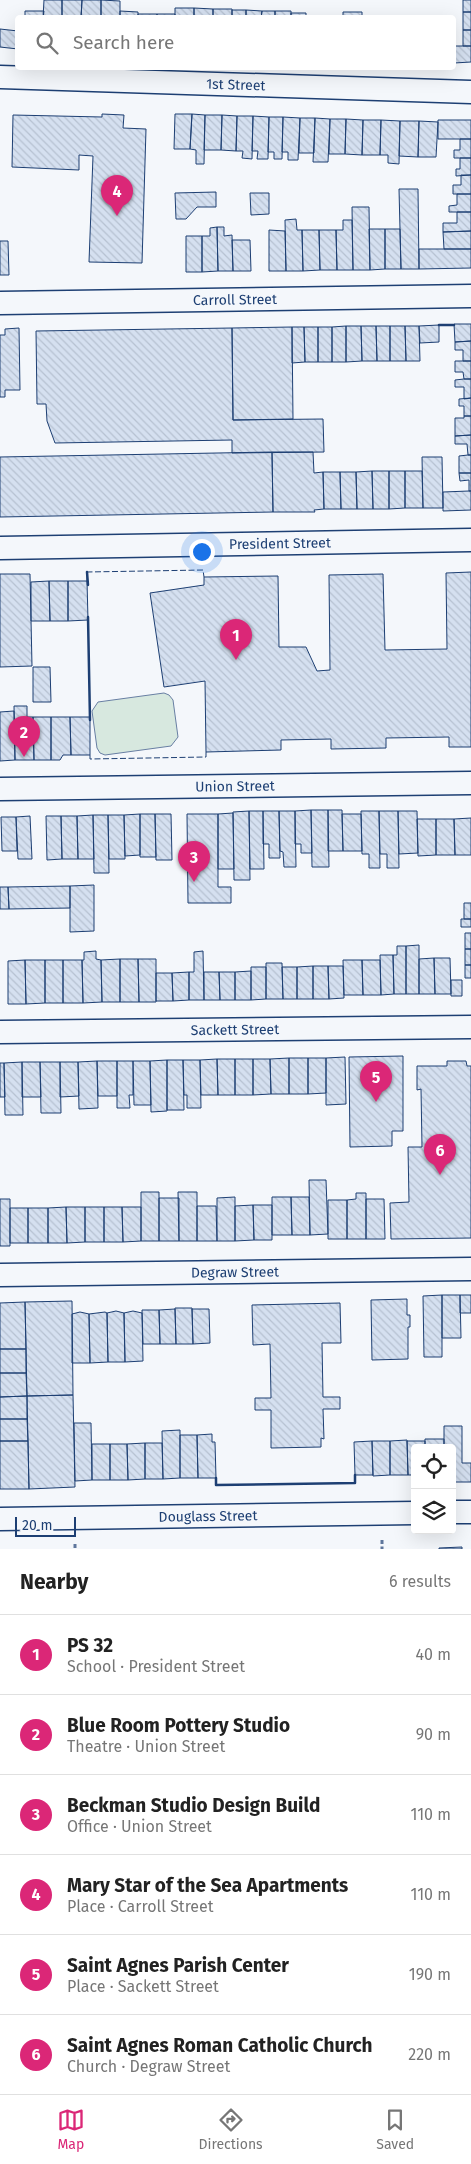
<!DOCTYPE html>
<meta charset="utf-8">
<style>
body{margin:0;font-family:"Fira Sans",sans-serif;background:#f2f2f2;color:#222}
.controls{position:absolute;right:15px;bottom:15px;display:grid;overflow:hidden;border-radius:5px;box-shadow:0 5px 20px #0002}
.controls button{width:45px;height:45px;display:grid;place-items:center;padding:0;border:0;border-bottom:1px solid #e0e0e0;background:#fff;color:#222;font:25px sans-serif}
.scale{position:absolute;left:15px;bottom:12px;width:61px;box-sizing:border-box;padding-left:5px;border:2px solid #1d3f73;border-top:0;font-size:14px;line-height:18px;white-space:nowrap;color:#1d3f73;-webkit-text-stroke:4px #f4f7fb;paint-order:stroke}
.you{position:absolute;left:201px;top:551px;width:18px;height:18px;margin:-12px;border:4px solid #fff;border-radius:50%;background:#1a73e8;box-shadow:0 0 0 8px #1a73e833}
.badge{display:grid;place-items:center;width:32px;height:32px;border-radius:50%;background:#db2777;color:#fff;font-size:16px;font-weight:700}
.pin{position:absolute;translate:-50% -41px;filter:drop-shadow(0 1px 2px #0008)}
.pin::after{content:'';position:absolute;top:26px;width:18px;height:15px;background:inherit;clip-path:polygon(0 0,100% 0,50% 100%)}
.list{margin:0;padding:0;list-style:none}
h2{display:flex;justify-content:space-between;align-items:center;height:65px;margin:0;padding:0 20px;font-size:21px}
h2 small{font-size:16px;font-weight:400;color:#767676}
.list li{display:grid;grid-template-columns:32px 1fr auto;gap:15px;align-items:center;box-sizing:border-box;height:80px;padding:0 20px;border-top:1px solid #e0e0e0}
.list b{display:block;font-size:19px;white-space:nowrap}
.list p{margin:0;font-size:16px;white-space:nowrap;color:#767676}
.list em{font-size:16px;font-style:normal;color:#767676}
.icon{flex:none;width:28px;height:28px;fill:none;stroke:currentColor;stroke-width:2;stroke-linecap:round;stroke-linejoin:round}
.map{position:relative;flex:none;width:471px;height:1549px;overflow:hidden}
.search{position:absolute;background:#fff;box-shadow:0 5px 20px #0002;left:15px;right:15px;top:15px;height:55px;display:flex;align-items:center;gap:12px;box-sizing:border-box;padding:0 18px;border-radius:5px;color:#767676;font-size:19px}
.sheet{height:545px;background:#fff}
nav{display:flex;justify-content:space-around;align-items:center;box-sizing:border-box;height:70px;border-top:1px solid #e0e0e0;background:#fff;font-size:14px;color:#767676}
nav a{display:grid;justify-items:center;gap:2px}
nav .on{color:#db2777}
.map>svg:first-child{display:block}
.pitch{fill:#d7e8df;stroke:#687fa3}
.building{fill:url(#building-back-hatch);stroke:#1d3f73}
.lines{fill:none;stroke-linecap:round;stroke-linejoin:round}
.minor-casing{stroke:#1d3f73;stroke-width:25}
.path{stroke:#5e769c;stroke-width:3;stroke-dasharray:4 2.5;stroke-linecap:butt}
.minor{stroke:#f4f7fb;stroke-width:22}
.fence{stroke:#1d3f73;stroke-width:1;stroke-dasharray:6 2.5;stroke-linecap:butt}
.wall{stroke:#1d3f73;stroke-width:2.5}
.labels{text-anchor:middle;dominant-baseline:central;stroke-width:4;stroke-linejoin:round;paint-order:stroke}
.street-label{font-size:14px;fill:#1d3f73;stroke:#f4f7fb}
</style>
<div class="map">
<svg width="471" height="1549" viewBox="0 0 471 1549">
<defs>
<pattern id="building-back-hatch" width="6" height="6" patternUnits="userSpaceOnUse" patternTransform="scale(1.25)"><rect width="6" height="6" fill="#d5e0f0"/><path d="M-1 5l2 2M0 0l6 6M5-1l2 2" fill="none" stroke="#b6c1d1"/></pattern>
</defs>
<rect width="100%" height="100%" fill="#f4f7fb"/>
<path class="pitch" d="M164,693L169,695L173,700L178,737L171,746L105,755L100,753L97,748L92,711L98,702Z"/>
<path class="building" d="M44,0H62V18H43Z
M62,0H82L81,18H62Z
M82,0H101V18H81Z
M101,0L120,1V18H101Z
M463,0H471V12H463Z
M175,8H194V18H175Z
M194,8L213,9V18H194Z
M213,9H232V18H213Z
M232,10H246V18H232Z
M246,10L262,11L261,18H246Z
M25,11H44L43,18H25Z
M120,11L138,12V18H120Z
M262,11H275V18H261Z
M275,11H291V18H275Z
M343,12H362V18H343Z
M463,12H471V30H463Z
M291,13H306V18H291Z
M138,14H157V18H138Z
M157,14H175V18H157Z
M0,29L18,31V49L0,47Z
M463,30H471V46H463Z
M454,46H471V62L454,63Z
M102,114L124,115L123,128L146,129L142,263L89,262L93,156L79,155V170L12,167L13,115L102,117Z
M175,114H192L190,149H174Z
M192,114L205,115L204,164H196V150L190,149Z
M205,115H222L221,150H204Z
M222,115L237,116L236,151L221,150Z
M237,116H253L252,159L242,158L243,151H236Z
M253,116L269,117L268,159H257L258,151H252Z
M269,117H283L282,159H274V152H268Z
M283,117L300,118L298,160H288V152H282Z
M300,118H315L314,153H299Z
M315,118L330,119L328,162H313Z
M330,119H346L345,154H329Z
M346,119L363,120L362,155L345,154Z
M363,120H381L380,155H362Z
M381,120L400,121L399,164L388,163V155H380Z
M438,120H471V139H438Z
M400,121H419L418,157L399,156Z
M419,121L438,122L436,157H418Z
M460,139H471V158H454V150H460Z
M460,158H471V175L456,176V169H460Z
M461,175H471V194H453V185H461Z
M399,189H418L419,269H401Z
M216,192V207H197L186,219H176L175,193Z
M250,193H269V214L251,215Z
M457,194H471V212H449V206L457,205Z
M352,207H369L370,270H353Z
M457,212H471V231L443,232V223H457Z
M296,219L297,230H302L303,271H286L285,220Z
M343,220H352L353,270H337L336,230H343Z
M217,227H224V236L232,235L233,271H218Z
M217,227L218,271L202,272V236H210V228Z
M369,229H385V269L370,270Z
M385,229H400L401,269H385Z
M269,230L285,231L286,271H269Z
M302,230H319L320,270L303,271Z
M319,230H336L337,270H320Z
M471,231V249H444L443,232Z
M186,236H202V272H186Z
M232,240H250L251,271H233Z
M0,241H8L9,275H0Z
M419,249H471V268L419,269Z
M454,324H471V341L455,342Z
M439,325V342L420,343L419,326Z
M346,326H361L362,361L346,362Z
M346,326V362H332V327Z
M361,326H376L377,361H362Z
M376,326H390V361H377Z
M390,326H405L406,361H390Z
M405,326H419L420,361H406Z
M292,327H304L305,362L292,363Z
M292,327L293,419L233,420L232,328Z
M304,327H318V362H305Z
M318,327H332V362H318Z
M19,328L20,390H5V397H0V335H5V329Z
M232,328L233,420L323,419L324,452L232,453V440L55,443L47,421L46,404H37L36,331Z
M471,341V361H463V350H455V342Z
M455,361H471V379H464L463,372H455Z
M464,379H471V398L464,399V387H455V380Z
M471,398V416H464V406H459V399Z
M464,416H471V435L455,436V418H464Z
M471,435V455H468L467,444H455V436Z
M272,452L273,512L0,517V457Z
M272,452H313L314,473L323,472L324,509L314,510L315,512H273Z
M468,455H471V473H459V456Z
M422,457H442L443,508H423Z
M372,471H389V509H373Z
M372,471L373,509H357L356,472Z
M389,471H405V508L389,509Z
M405,471H422L423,508H405Z
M323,472H340L341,509H324Z
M340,472H356L357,509H341Z
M459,473H471V491H469V480L460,481Z
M469,491H471V510L443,511V492Z
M471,572V747H449V737L386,738V748L331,749V739L281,740V750L206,752L205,681L164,687L150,593L204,585V577L278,576L279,647H306L317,671L330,670L329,575L383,574L385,650L447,649L446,573Z
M0,574H30L32,666L0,667Z
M49,581H68V621H50Z
M49,581L50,621H31V582Z
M68,581H87L88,620L68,621Z
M33,667H50L51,702H33Z
M14,706H27V717H33L34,760H15Z
M14,711L15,760L0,761V712Z
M33,717H51V760H34Z
M51,717H70L71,755H63L60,760H51Z
M70,717H90V755H71Z
M311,810H328L329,867H312Z
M311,810L312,853H301V844H295V811Z
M328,810H342L343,851H328Z
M249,811H263L264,869H250Z
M249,811L250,880H234L233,812Z
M263,811H279L280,858H269V844H263Z
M279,811H295L296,867H284L283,852L280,851Z
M361,811H379L380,868H369V854H362Z
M379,811H398L399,868H387V854H380Z
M398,811H417L418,853L399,854Z
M233,813L234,869H218V814Z
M140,814H155L156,857H140Z
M140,814V855L125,856L124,815Z
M155,814H171L172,860H156Z
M187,814H218V887H231V903H188Z
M342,814H361L362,851H343Z
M93,815H108L109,873H94Z
M93,815L94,859H78L77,816Z
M108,815H124L125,859H109Z
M30,816L32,859H18L16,817Z
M46,816H61L62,859L47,860Z
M61,816H77L78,859H62Z
M1,817H16L17,851H2Z
M471,818V855H455L454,819Z
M417,819H436V855L418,856Z
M436,819H454L455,855H436Z
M94,885V931L70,932V886Z
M70,886V908L9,909L8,887Z
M0,887H8L9,909H0Z
M464,903H471V919H464Z
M461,919H471V927H461Z
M465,933H471V949H465Z
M419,945V994H406V946Z
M397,946H406V994H394L393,955H397Z
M465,949H471V965H465Z
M96,951V959L101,960L102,1002L83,1003L82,960H84V952Z
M203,951L204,1000H189V972H194V952Z
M380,955H393L394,994L381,995Z
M434,958H450L451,994H435Z
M434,958L435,994H419V959Z
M120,959H138L139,1002H120Z
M120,959V1002H102L101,960Z
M138,959H156V1002H139Z
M25,960H45V1003L26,1004Z
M25,960L26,1004H8V961Z
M45,960H63V1003H45Z
M63,960H82L83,1003H63Z
M343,960H362L363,995H344Z
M362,960H380L381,995H363Z
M266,963H282L283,999H266Z
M465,965H471V978H465Z
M313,966H328L329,999H313Z
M313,966V999H297V967Z
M328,966H343L344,998L329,999Z
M251,967H266V999L251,1000Z
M282,967H297V999H283Z
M251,971V1000H235V972Z
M189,972V1000L173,1001L172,973Z
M204,972H219L220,1000H204Z
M219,972H235V1000H220Z
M156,973H172L173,1001H156Z
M451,980H462V996H451Z
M403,1056V1131H392V1146L350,1147L349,1057Z
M345,1057L346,1104L326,1105V1058Z
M289,1058H308V1094H289Z
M289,1058V1094H271L270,1059Z
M308,1058H326V1093L308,1094Z
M217,1059H235V1095H218Z
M217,1059L218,1095H201L200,1060Z
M235,1059H253V1095H235Z
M253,1059H270L271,1094L253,1095Z
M167,1060V1111L151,1112L150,1061Z
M167,1060H183L184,1110H167Z
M183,1060H200L201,1108H187V1095H184Z
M97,1061H117V1096H98Z
M97,1061L98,1108L79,1109L78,1062Z
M117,1061H133V1095H129L130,1108H117Z
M133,1061H150L151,1105H134Z
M447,1061H466L467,1066H471V1238L391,1239L390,1203L409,1202L408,1147H422L421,1089L417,1090V1066H447Z
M22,1062H40L41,1097H22Z
M22,1062L23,1115H5L4,1063Z
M40,1062H60L61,1113H41Z
M60,1062H78L79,1096L60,1097Z
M0,1063H4L5,1097H0Z
M309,1180H326L328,1234L310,1235Z
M141,1192H159V1241H141Z
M178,1192H197V1241H179Z
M356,1193H366V1239H347V1200L356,1199Z
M235,1197V1241H217V1198Z
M272,1197H291L292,1235H272Z
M291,1197H309L310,1235H292Z
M159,1198H179V1241H159Z
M0,1199H10V1246H0Z
M366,1199H384L385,1239H366Z
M328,1200H347V1239H328Z
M253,1205H272V1240H254Z
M253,1205L254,1240L235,1241V1206Z
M197,1206H216L217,1241H197Z
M66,1207H85V1242L67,1243Z
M66,1207L67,1243H48V1208Z
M85,1207H104V1242H85Z
M104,1207H122L123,1242H104Z
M122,1207H141V1241L123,1242Z
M10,1208H28V1243H10Z
M28,1208H48V1243H28Z
M442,1295V1357H424L423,1296Z
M442,1295H460L461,1338H442Z
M460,1295H471V1313H460Z
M407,1299V1315H410V1327H408V1359L372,1360L371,1300Z
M72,1301L73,1395L27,1396L25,1302Z
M25,1302L26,1349H0V1303Z
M340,1303L341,1343H322L323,1397H340V1409H323L324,1439L321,1438V1447L271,1448V1410H255V1398H271L270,1344L253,1345L252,1305Z
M175,1308H192L193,1344H176Z
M175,1309L176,1344H160L159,1310Z
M192,1309H209L210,1343L193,1344Z
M142,1310H159L160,1344H143Z
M116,1311L124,1313L125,1362H108L107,1313Z
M133,1311L142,1313L143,1361L125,1362L124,1313Z
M80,1312L89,1314L90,1363H72V1314Z
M105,1312L107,1313L108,1362L90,1363L89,1314Z
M0,1349H26V1373H0Z
M0,1373H26L27,1396L0,1397Z
M73,1395L75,1487L29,1489L27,1396Z
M27,1396V1419H0V1397Z
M0,1419H27L28,1441H0Z
M74,1423H91L92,1480L75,1481Z
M444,1426H462V1463H471V1482H452V1448H444Z
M180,1430V1478L163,1479L162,1431Z
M212,1434V1442H215L216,1478H198L197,1435Z
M180,1435H197L198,1478H180Z
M425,1439H444V1448H425Z
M407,1440L408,1475H390V1441Z
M0,1441H28L29,1489H0Z
M372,1441H390V1475L373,1476Z
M372,1441L373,1475H355L354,1442Z
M407,1441H425V1448H415V1475H408Z
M145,1443H162L163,1479H145Z
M145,1443V1479L128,1480L127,1444Z
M92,1444H110V1480H92Z
M110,1444H127L128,1480H110Z
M462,1547V1549H439V1548Z"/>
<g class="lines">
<g class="minor-casing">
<g id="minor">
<path id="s1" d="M0,77L471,92"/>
<path id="s2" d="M0,303L471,296"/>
<path id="s3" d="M0,548L471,540"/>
<path id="s4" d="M0,789L471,783"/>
<path id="s5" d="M0,1032L471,1027"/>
<path id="s6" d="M0,1275L471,1269"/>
<path d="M452,1512H471"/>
<path id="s7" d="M0,1519L415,1513"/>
</g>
</g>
<path class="path" d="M382,1540V1549
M75,1544V1549"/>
<use href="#minor" class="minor"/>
<path class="fence" d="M87,581V572L203,570L204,577
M90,755V759L206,757V752"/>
<path class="wall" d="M439,325H454
M87,572L88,585
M88,617L90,720
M216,1478V1485L355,1483V1475"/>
</g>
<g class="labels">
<g class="street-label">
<text stroke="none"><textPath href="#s1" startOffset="236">1st Street</textPath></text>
<text stroke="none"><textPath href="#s2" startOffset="235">Carroll Street</textPath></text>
<text stroke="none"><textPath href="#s3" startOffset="280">President Street</textPath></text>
<text stroke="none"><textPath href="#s4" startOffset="235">Union Street</textPath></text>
<text stroke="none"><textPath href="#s5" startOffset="235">Sackett Street</textPath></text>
<text stroke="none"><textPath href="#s6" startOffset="235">Degraw Street</textPath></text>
<text stroke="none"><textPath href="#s7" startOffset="208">Douglass Street</textPath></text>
</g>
</g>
</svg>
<div class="controls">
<button><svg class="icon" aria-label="locate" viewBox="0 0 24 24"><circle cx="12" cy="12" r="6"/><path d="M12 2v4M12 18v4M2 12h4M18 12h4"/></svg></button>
<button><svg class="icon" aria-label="layers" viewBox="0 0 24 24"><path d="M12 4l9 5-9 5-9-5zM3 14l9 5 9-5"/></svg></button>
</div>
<div class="scale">20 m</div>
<div class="you"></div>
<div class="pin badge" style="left:236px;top:660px">1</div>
<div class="pin badge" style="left:24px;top:757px">2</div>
<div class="pin badge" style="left:194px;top:882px">3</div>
<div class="pin badge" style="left:117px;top:216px">4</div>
<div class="pin badge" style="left:376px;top:1102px">5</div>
<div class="pin badge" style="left:440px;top:1175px">6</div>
<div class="search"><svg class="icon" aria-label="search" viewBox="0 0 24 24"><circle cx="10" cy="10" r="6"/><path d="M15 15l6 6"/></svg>Search here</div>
</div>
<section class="sheet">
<h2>Nearby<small>6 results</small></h2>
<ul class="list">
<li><span class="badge">1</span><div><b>PS 32</b><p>School · President Street</p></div><em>40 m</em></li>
<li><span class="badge">2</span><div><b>Blue Room Pottery Studio</b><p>Theatre · Union Street</p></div><em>90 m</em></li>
<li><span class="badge">3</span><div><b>Beckman Studio Design Build</b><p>Office · Union Street</p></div><em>110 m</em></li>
<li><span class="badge">4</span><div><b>Mary Star of the Sea Apartments</b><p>Place · Carroll Street</p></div><em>110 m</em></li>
<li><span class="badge">5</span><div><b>Saint Agnes Parish Center</b><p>Place · Sackett Street</p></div><em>190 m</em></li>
<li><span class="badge">6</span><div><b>Saint Agnes Roman Catholic Church</b><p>Church · Degraw Street</p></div><em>220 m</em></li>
</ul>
</section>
<nav>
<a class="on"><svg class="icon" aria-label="map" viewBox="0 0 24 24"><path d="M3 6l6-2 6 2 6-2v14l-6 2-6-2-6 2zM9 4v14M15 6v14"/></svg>Map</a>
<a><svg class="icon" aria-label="directions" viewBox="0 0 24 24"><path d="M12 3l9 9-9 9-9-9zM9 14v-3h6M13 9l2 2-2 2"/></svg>Directions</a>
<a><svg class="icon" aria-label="saved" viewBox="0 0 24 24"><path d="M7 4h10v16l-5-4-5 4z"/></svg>Saved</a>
</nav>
